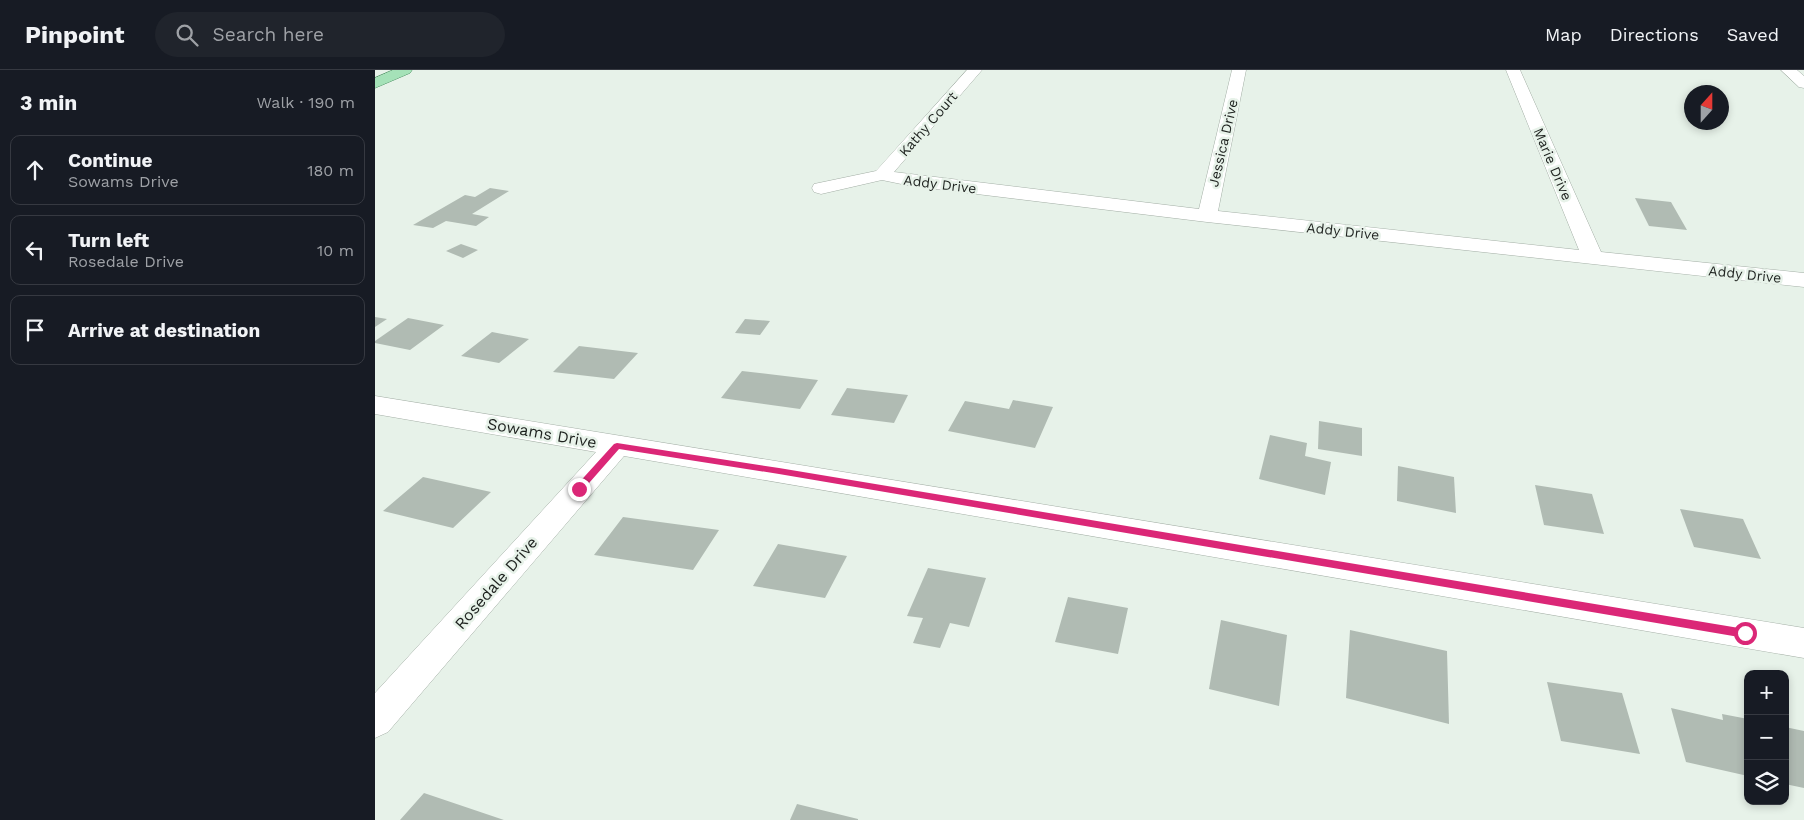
<!DOCTYPE html>
<meta charset="utf-8">
<style>
body{margin:0;font-family:"Work Sans",sans-serif;background:#20242c;color:#f1f3f6}
.controls{position:absolute;right:15px;bottom:15px;display:grid;overflow:hidden;border-radius:10px;box-shadow:0 2px 8px #0003}
.controls button{width:45px;height:45px;display:grid;place-items:center;padding:0;border:0;border-bottom:1px solid #363941;background:#171b24;color:#f1f3f6;font:25px sans-serif}
.compass{position:absolute;left:1309px;top:15px;width:45px;height:45px;border-radius:50%;background:#171b24;box-shadow:0 2px 8px #0003;rotate:21deg}
.stop{position:absolute;width:15px;height:15px;margin:-11px;border:4px solid #db2777;border-radius:50%;background:#fff}
.stop.end{background:#db2777;border-color:#fff;box-shadow:0 1px 5px #0008}
.list{margin:0;padding:0;list-style:none}
h2{display:flex;justify-content:space-between;align-items:center;height:65px;margin:0;padding:0 20px;font-size:21px}
h2 small{font-size:16px;font-weight:400;color:#9ea1a6}
.list li{display:grid;grid-template-columns:32px 1fr auto;gap:15px;align-items:center;box-sizing:border-box;height:70px;margin:0 10px 10px;padding:0 10px;border:1px solid #363941;border-radius:10px}
.list b{display:block;font-size:19px;white-space:nowrap}
.list p{margin:0;font-size:16px;white-space:nowrap;color:#9ea1a6}
.list em{font-size:16px;font-style:normal;color:#9ea1a6}
.icon{flex:none;width:28px;height:28px;fill:none;stroke:currentColor;stroke-width:2;stroke-linecap:round;stroke-linejoin:round}
.map{position:relative;flex:none;width:1429px;height:750px;overflow:hidden}
header{display:flex;align-items:center;gap:30px;box-sizing:border-box;height:70px;padding:0 25px;background:#171b24;border-bottom:1px solid #363941}
header strong{font-size:24px}
nav{display:flex;gap:28px;margin-inline-start:auto;font-size:18px}
.search{width:350px;height:45px;background:#20242c;display:flex;align-items:center;gap:12px;box-sizing:border-box;padding:0 18px;border-radius:28px;color:#9ea1a6;font-size:19px}
main{display:flex}
aside{flex:1;background:#171b24}
.map>svg:first-child{display:block}
.building{fill:#b0bbb3}
.lines{fill:none;stroke-linecap:round;stroke-linejoin:round}
.minor-casing{stroke:#a3aea5;stroke-width:1}
.major-casing{stroke:#4e9264;stroke-width:1}
.minor{fill:#fff;fill-rule:evenodd}
.major{fill:#a5e2b8;fill-rule:evenodd}
.route{fill:#db2777}
.labels{text-anchor:middle;dominant-baseline:central;stroke-width:5;stroke-linejoin:round;paint-order:stroke}
.far-street-label{font-size:14px;fill:#1d211e;stroke:#e7f2e9}
.street-label{font-size:16px;fill:#1d211e;stroke:#e7f2e9}
</style>
<header>
<strong>Pinpoint</strong>
<div class="search"><svg class="icon" aria-label="search" viewBox="0 0 24 24"><circle cx="10" cy="10" r="6"/><path d="M15 15l6 6"/></svg>Search here</div>
<nav><a>Map</a><a>Directions</a><a>Saved</a></nav>
</header>
<main>
<aside>
<h2>3 min<small>Walk · 190 m</small></h2>
<ul class="list">
<li><svg class="icon" aria-label="ahead" viewBox="0 0 24 24"><path d="M12 20V5M6 11l6-6 6 6"/></svg><div><b>Continue</b><p>Sowams Drive</p></div><em>180 m</em></li>
<li><svg class="icon" aria-label="left" viewBox="0 0 24 24"><path d="M17 20v-9H6M10 6l-5 5 5 5"/></svg><div><b>Turn left</b><p>Rosedale Drive</p></div><em>10 m</em></li>
<li><svg class="icon" aria-label="arrive" viewBox="0 0 24 24"><path d="M6 21V4h12l-3 4 3 4H6"/></svg><div><b>Arrive at destination</b></div></li>
</ul>
</aside>
<div class="map">
<svg width="1429" height="750" viewBox="0 0 1429 750">
<rect width="100%" height="100%" fill="#e7f2e9"/>
<path class="building" d="M115,118L134,121L97,144L114,147L101,156L71,151L58,158L38,155L90,125L100,127Z
M1260,128L1296,132L1312,160L1274,156Z
M86,174L103,180L88,188L71,181Z
M0,247L12,249L0,257Z
M33,248L69,255L35,280L0,273V271Z
M370,249L395,251L385,265L360,263Z
M117,262L154,269L124,293L86,286Z
M204,276L263,283L239,309L178,302Z
M367,301L443,310L425,339L346,328Z
M472,318L533,325L519,353L456,345Z
M638,330L678,337L660,378L573,361L590,331L634,339Z
M944,351L987,358V386L943,379Z
M895,365L932,373L930,386L956,392L950,425L884,409Z
M1023,396L1079,407L1081,443L1022,431Z
M48,407L116,422L78,458L8,441Z
M1160,415L1217,424L1229,464L1169,455Z
M1305,439L1368,449L1386,489L1319,477Z
M248,447L344,460L318,500L219,485Z
M403,474L472,486L450,528L378,516Z
M553,498L611,508L594,557L575,553L565,578L538,573L548,548L532,546Z
M693,527L753,538L743,584L680,572Z
M846,550L912,565L904,636L834,619Z
M975,560L1072,581L1074,654L971,628Z
M1172,612L1247,623L1265,684L1186,671Z
M1296,638L1348,650L1347,644L1373,649V706L1311,692Z
M1410,657L1429,661V718L1410,714Z
M49,723L129,750H25Z
M422,734L483,749V750H415Z"/>
<g class="lines">
<g class="minor-casing">
<path id="minor" d="M592,0H607L519,102L824,139L857,0H871L843,141L1204,180L1131,0H1145L1226,182L1429,203V217L832,152L536,116L507,110L446,124L439,122L437,118L439,114L501,101Z
M1406,0H1422L1429,6V18L1424,17Z
M0,326L1429,558V588L249,386L13,662L0,668V623L221,382L0,344Z"/>
</g>
<g class="major-casing">
<path id="major" d="M18,0H37L35,3L0,18V8Z"/>
</g>
<use href="#minor" class="minor"/>
<use href="#major" class="major"/>
</g>
<path class="route" d="M242,373L404,398L1370,559L1375,563L1370,568L404,404L244,379L207,421H200V417L239,374Z"/>
<g class="labels">
<g class="far-street-label">
<text transform="translate(553 54) rotate(-49)">Kathy Court</text>
<text transform="translate(848 73) rotate(-77)">Jessica Drive</text>
<text transform="translate(1178 94) rotate(67)">Marie Drive</text>
<text transform="translate(565 114) rotate(7)">Addy Drive</text>
<text transform="translate(968 161) rotate(6)">Addy Drive</text>
<text transform="translate(1370 204) rotate(6)">Addy Drive</text>
</g>
<g class="street-label">
<text transform="translate(167 363) rotate(10)">Sowams Drive</text>
<text transform="translate(121 513) rotate(-49)">Rosedale Drive</text>
</g>
</g>
</svg>
<div class="controls">
<button>+</button>
<button>−</button>
<button><svg class="icon" aria-label="layers" viewBox="0 0 24 24"><path d="M12 4l9 5-9 5-9-5zM3 14l9 5 9-5"/></svg></button>
</div>
<svg class="compass" viewBox="-18 -18 36 36"><path d="M0-13l5 13h-10z" fill="#e53935"/><path d="M0 13l5-13h-10z" fill="#9ea1a6"/></svg>
<div class="stop" style="left:1370px;top:563px"></div>
<div class="stop end" style="left:204px;top:419px"></div>
</div>
</main>
